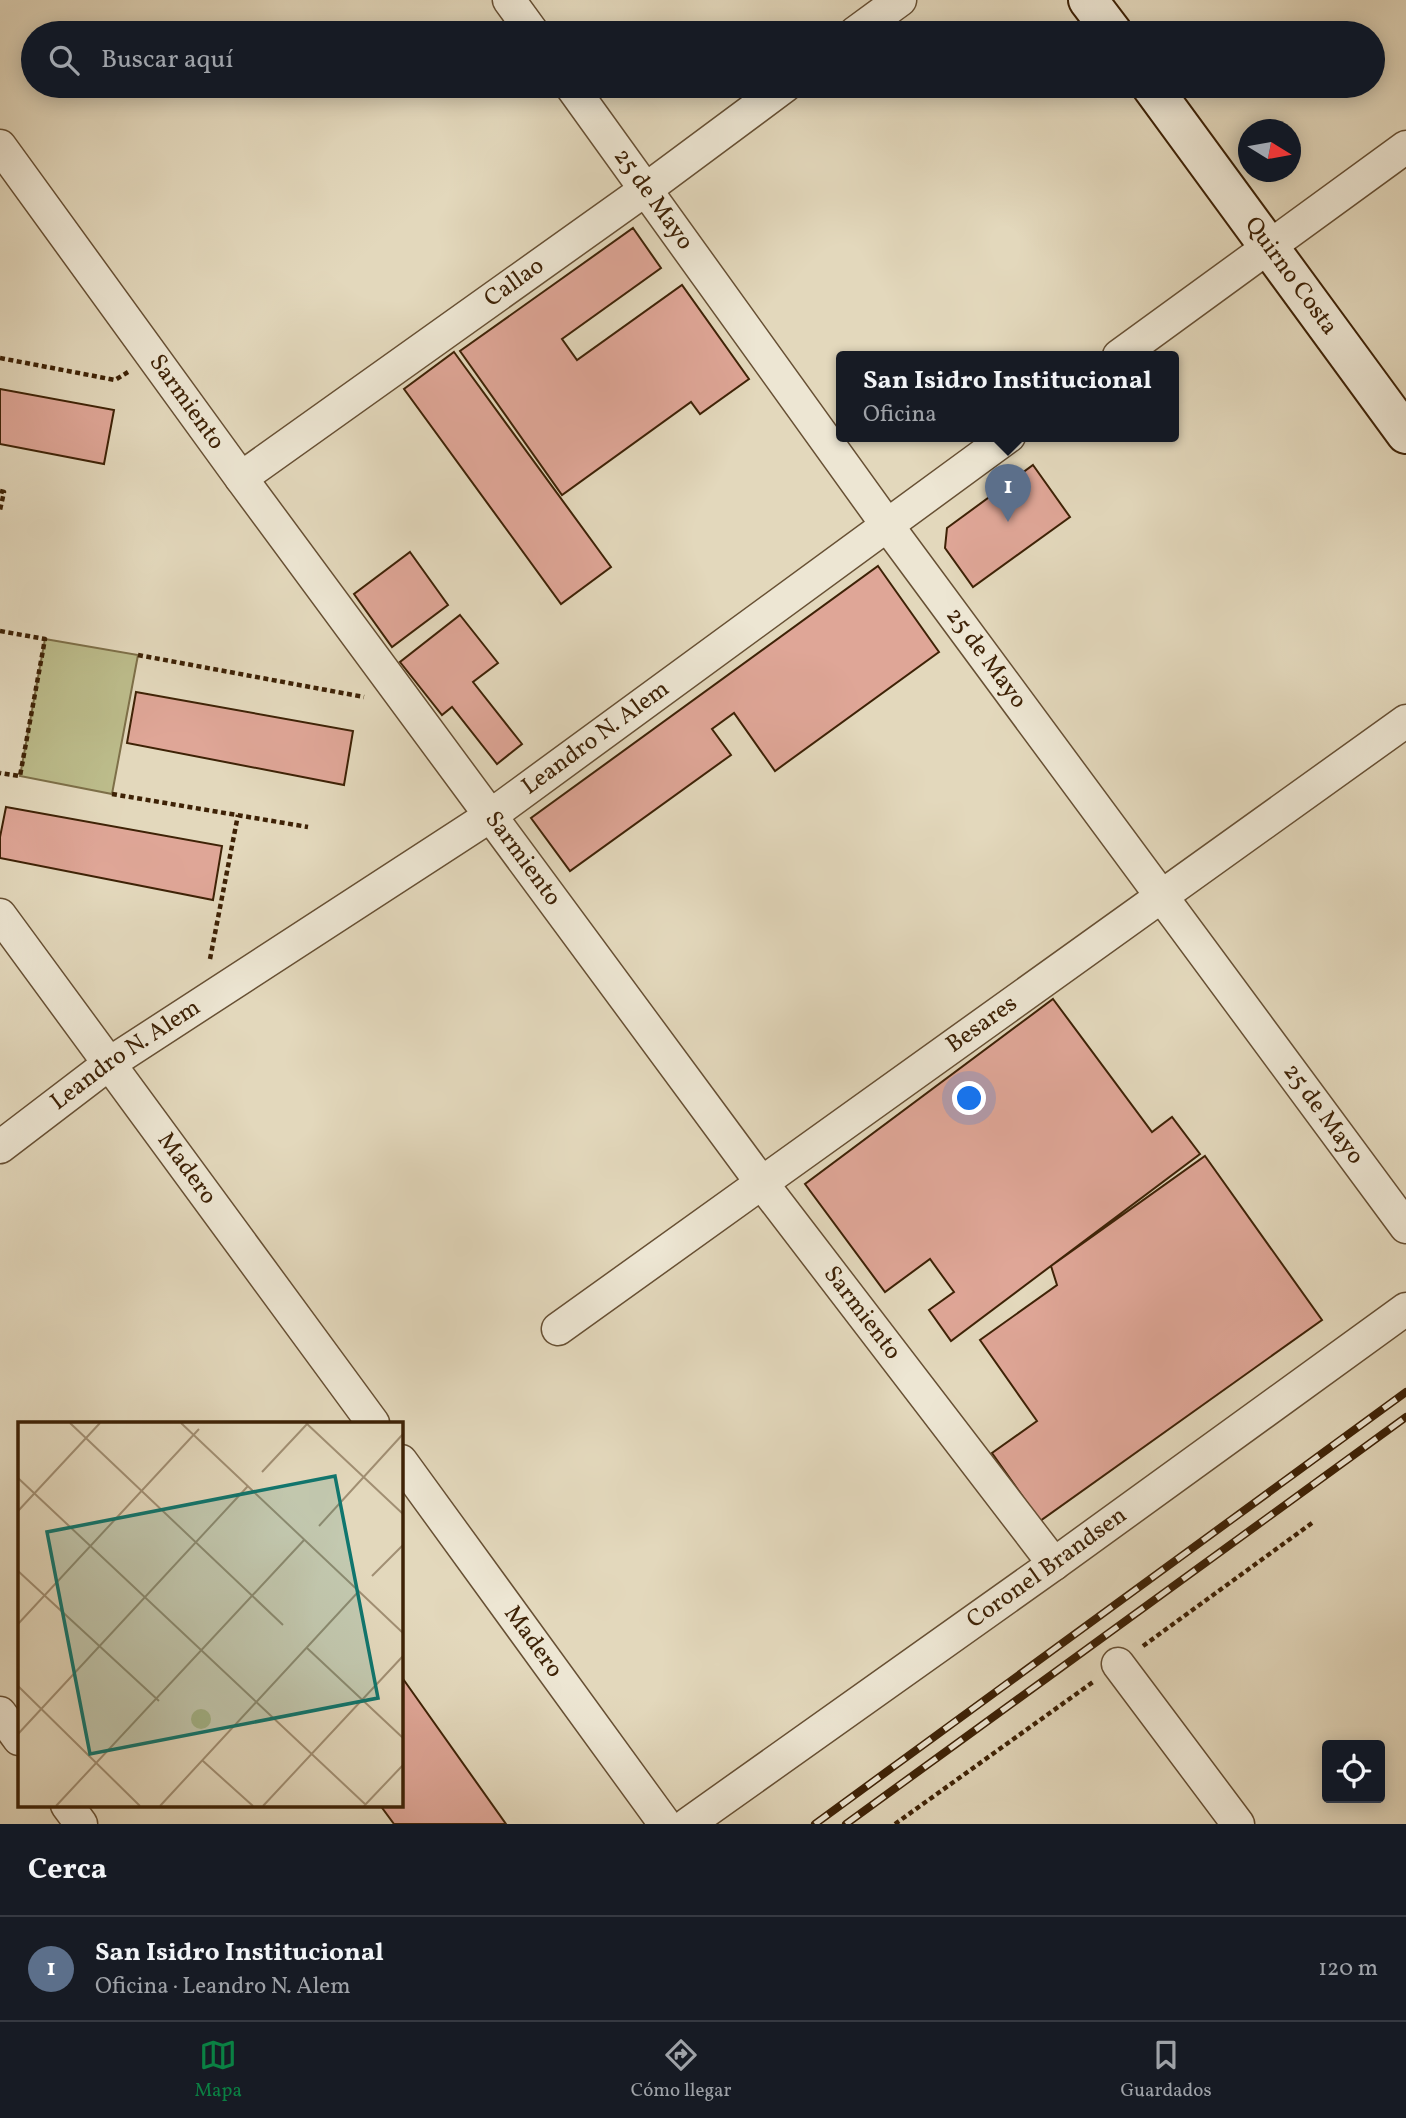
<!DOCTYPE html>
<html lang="es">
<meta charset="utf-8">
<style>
body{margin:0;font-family:Vollkorn,serif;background:#242831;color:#f1f3f6}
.controls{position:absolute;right:21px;bottom:21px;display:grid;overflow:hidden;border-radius:7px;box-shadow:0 4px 18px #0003}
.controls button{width:63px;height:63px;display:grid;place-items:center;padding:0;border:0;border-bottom:2px solid #363941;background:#171b24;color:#f1f3f6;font:35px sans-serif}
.compass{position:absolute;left:1238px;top:119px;width:63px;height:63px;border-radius:50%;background:#171b24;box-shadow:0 4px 18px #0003;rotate:101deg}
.you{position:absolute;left:970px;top:1099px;width:24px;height:24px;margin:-18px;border:5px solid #fff;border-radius:50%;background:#1a73e8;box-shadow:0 0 0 10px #1a73e833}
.badge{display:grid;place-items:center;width:46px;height:46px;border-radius:50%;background:#0b8043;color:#fff;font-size:23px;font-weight:700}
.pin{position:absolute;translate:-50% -58px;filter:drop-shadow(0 2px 4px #0008)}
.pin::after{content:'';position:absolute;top:37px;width:24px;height:21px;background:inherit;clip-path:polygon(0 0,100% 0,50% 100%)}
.popup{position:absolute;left:836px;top:351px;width:343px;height:91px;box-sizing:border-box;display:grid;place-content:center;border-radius:7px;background:#171b24;filter:drop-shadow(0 2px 5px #0005);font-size:23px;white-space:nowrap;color:#9ea1a6}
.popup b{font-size:26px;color:#f1f3f6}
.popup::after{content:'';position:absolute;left:50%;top:100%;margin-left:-14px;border:14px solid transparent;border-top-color:#171b24}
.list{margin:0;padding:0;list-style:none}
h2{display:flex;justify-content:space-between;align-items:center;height:91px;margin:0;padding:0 28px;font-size:30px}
h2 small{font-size:23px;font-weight:400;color:#9ea1a6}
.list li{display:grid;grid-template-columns:46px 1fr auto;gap:21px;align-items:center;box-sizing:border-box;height:105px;padding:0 28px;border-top:2px solid #363941}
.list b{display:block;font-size:26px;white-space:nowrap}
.list p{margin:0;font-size:23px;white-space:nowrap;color:#9ea1a6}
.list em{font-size:23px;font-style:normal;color:#9ea1a6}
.icon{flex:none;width:38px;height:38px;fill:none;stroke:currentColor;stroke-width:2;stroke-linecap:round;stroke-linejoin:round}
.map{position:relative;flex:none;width:1406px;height:1824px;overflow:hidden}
.search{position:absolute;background:#171b24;box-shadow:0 4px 18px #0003;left:21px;right:21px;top:21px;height:77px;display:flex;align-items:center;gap:18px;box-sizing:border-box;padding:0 24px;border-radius:38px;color:#9ea1a6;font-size:26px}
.sheet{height:196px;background:#171b24}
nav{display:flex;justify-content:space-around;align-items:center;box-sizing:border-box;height:98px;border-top:2px solid #363941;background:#171b24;font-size:19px;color:#9ea1a6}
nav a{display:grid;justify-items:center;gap:4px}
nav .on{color:#0b8043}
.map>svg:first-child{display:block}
.green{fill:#bcbc8b;stroke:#7d6f48;stroke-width:2}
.building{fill:#dfa697;stroke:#3e2206;stroke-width:2}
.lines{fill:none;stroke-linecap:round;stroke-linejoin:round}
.street-casing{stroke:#675034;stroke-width:35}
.secondary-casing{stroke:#3e2206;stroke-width:42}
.path{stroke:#3e2206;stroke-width:4.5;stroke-dasharray:5 3.5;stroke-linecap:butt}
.street{stroke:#ede6d3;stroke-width:32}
.secondary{stroke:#ede6d3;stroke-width:38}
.rail-casing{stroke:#3e2206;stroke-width:8}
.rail{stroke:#ede6d3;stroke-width:5;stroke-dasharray:16;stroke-linecap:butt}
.labels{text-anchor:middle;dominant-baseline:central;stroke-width:5;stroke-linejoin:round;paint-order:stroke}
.street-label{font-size:24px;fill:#3e2206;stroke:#ede6d3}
.inset-road{fill:none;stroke:#a18f73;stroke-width:2}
.view{fill:#0f766e;fill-opacity:0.15;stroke:#0f766e;stroke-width:3.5}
.inset-edge{fill:none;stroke:#3e2206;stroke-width:3.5}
</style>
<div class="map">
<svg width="1406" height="1824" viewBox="0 0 1406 1824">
<rect width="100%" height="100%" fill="#e3d8bc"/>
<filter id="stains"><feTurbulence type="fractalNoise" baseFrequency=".00286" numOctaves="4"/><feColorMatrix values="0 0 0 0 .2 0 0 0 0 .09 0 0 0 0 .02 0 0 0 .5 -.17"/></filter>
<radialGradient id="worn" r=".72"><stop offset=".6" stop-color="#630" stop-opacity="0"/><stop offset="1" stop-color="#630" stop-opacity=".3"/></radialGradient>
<path class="green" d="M45,639L138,655L112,794L20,776Z"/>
<path class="building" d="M633,228L661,268L562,339L577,360L682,285L749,379L700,414L691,402L562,495L460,351Z
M454,352L611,567L561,604L404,389Z
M0,389L114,410L104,464L0,444Z
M1033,465L1070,517L973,587L945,548L947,528Z
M410,552L448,605L392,647L354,594Z
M878,566L939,652L775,771L734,713L712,729L731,755L570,871L531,818Z
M460,615L498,663L473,682L522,744L497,764L452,707L442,715L400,662Z
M136,692L353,731L344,785L127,743Z
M6,807L222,846L213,900L0,858V837Z
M1053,999L1152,1132L1172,1117L1200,1154L951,1341L929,1310L954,1292L930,1259L885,1292L805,1184Z
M1205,1156L1322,1320L1040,1521L992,1453L1037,1421L980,1340L1057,1285L1051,1266Z
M401,1676L506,1824H394L380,1805H401Z"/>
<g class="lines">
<g class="street-casing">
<g id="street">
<path d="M509,0L533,33"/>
<path d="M855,33L900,0"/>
<path id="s1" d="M571,86L887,525L1406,1227"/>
<path id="s2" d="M0,146L241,478L761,1182L1054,1564"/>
<path d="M1119,356L1406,147"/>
<path id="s3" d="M241,478L645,190L785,86"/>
<path id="s4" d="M0,915L373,1423"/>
<path id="s5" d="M0,1147L110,1063L490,816L1009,436"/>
<path id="s6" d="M558,1329L1406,721"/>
<path id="s7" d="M401,1461L665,1824"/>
<path d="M1118,1664L1238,1824"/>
<path d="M0,1713L19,1739"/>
<path d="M67,1805L81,1824"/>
<path id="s8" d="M688,1824L1054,1564L1406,1309"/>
</g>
</g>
<g class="secondary-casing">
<g id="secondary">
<path d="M1088,0L1113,33"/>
<path id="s9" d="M1151,86L1406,434"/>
</g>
</g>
<path class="path" d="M0,358L115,380L128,372
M0,491L4,492L0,510
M0,631L45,639L20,776L0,773
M138,655L364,697
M112,794L308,827
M210,959L238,815
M1143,1646L1312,1523
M895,1824L1093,1682"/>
<use href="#street" class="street"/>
<use href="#secondary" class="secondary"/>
<g class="rail-casing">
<path id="rail" d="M815,1824L1406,1392
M846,1824L1406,1417"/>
</g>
<use href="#rail" class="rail"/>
</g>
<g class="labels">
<g class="street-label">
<text stroke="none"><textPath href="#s1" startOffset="140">25 de Mayo</textPath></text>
<text stroke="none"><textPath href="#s9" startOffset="236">Quirno Costa</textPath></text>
<text stroke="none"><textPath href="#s3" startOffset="336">Callao</textPath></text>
<text stroke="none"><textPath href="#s2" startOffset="317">Sarmiento</textPath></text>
<text stroke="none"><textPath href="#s1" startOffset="707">25 de Mayo</textPath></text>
<text stroke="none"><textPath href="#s5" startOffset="723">Leandro N. Alem</textPath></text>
<text stroke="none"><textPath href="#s2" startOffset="884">Sarmiento</textPath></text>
<text stroke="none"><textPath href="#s6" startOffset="522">Besares</textPath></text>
<text stroke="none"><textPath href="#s5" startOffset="156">Leandro N. Alem</textPath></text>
<text stroke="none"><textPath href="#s1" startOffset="1274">25 de Mayo</textPath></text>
<text stroke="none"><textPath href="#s4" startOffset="315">Madero</textPath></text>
<text stroke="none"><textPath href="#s2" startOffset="1451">Sarmiento</textPath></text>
<text stroke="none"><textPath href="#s8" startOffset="441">Coronel Brandsen</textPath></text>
<text stroke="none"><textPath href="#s7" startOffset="224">Madero</textPath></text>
</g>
</g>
<g transform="translate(18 1422)">
<rect width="385" height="385" fill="#e3d8bc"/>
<path d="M173 297a10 10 0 1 1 20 0a10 10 0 1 1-20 0Z" fill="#bcbc8b"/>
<path class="inset-road" d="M52,1L265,203M163,1L385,211M288,1L385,92M244,50L290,1M0,56L348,383M0,89L82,1M301,104L385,12M0,149L141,279M354,154L385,123M0,202L181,7M289,226L385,316M0,264L122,384M0,312L230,64M185,339L235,384M38,384L287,117M142,384L341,169M245,384L385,234M346,384L385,343"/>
<path class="view" d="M317,54L360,276L72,332L29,110Z"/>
<rect width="385" height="385" class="inset-edge"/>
</g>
<rect width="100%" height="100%" filter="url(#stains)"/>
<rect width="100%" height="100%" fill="url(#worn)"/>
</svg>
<div class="controls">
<button><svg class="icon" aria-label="locate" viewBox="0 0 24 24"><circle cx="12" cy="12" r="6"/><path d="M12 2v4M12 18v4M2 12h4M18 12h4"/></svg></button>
</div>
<svg class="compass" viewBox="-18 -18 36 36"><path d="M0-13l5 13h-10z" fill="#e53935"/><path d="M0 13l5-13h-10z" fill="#9ea1a6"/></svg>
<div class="you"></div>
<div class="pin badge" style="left:1008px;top:522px;background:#5c6f8a">1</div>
<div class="popup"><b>San Isidro Institucional</b>Oficina</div>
<div class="search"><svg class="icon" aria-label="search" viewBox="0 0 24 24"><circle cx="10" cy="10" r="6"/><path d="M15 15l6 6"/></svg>Buscar aquí</div>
</div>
<section class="sheet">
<h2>Cerca<small></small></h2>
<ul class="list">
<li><span class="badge" style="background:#5c6f8a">1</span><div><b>San Isidro Institucional</b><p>Oficina · Leandro N. Alem</p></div><em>120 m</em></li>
</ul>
</section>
<nav>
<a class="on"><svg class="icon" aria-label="map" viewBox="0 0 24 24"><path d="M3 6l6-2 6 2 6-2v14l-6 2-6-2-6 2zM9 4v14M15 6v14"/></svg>Mapa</a>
<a><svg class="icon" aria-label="directions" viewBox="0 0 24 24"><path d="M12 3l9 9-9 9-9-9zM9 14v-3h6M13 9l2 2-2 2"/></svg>Cómo llegar</a>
<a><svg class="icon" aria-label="saved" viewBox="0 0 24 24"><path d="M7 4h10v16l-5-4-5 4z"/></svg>Guardados</a>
</nav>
